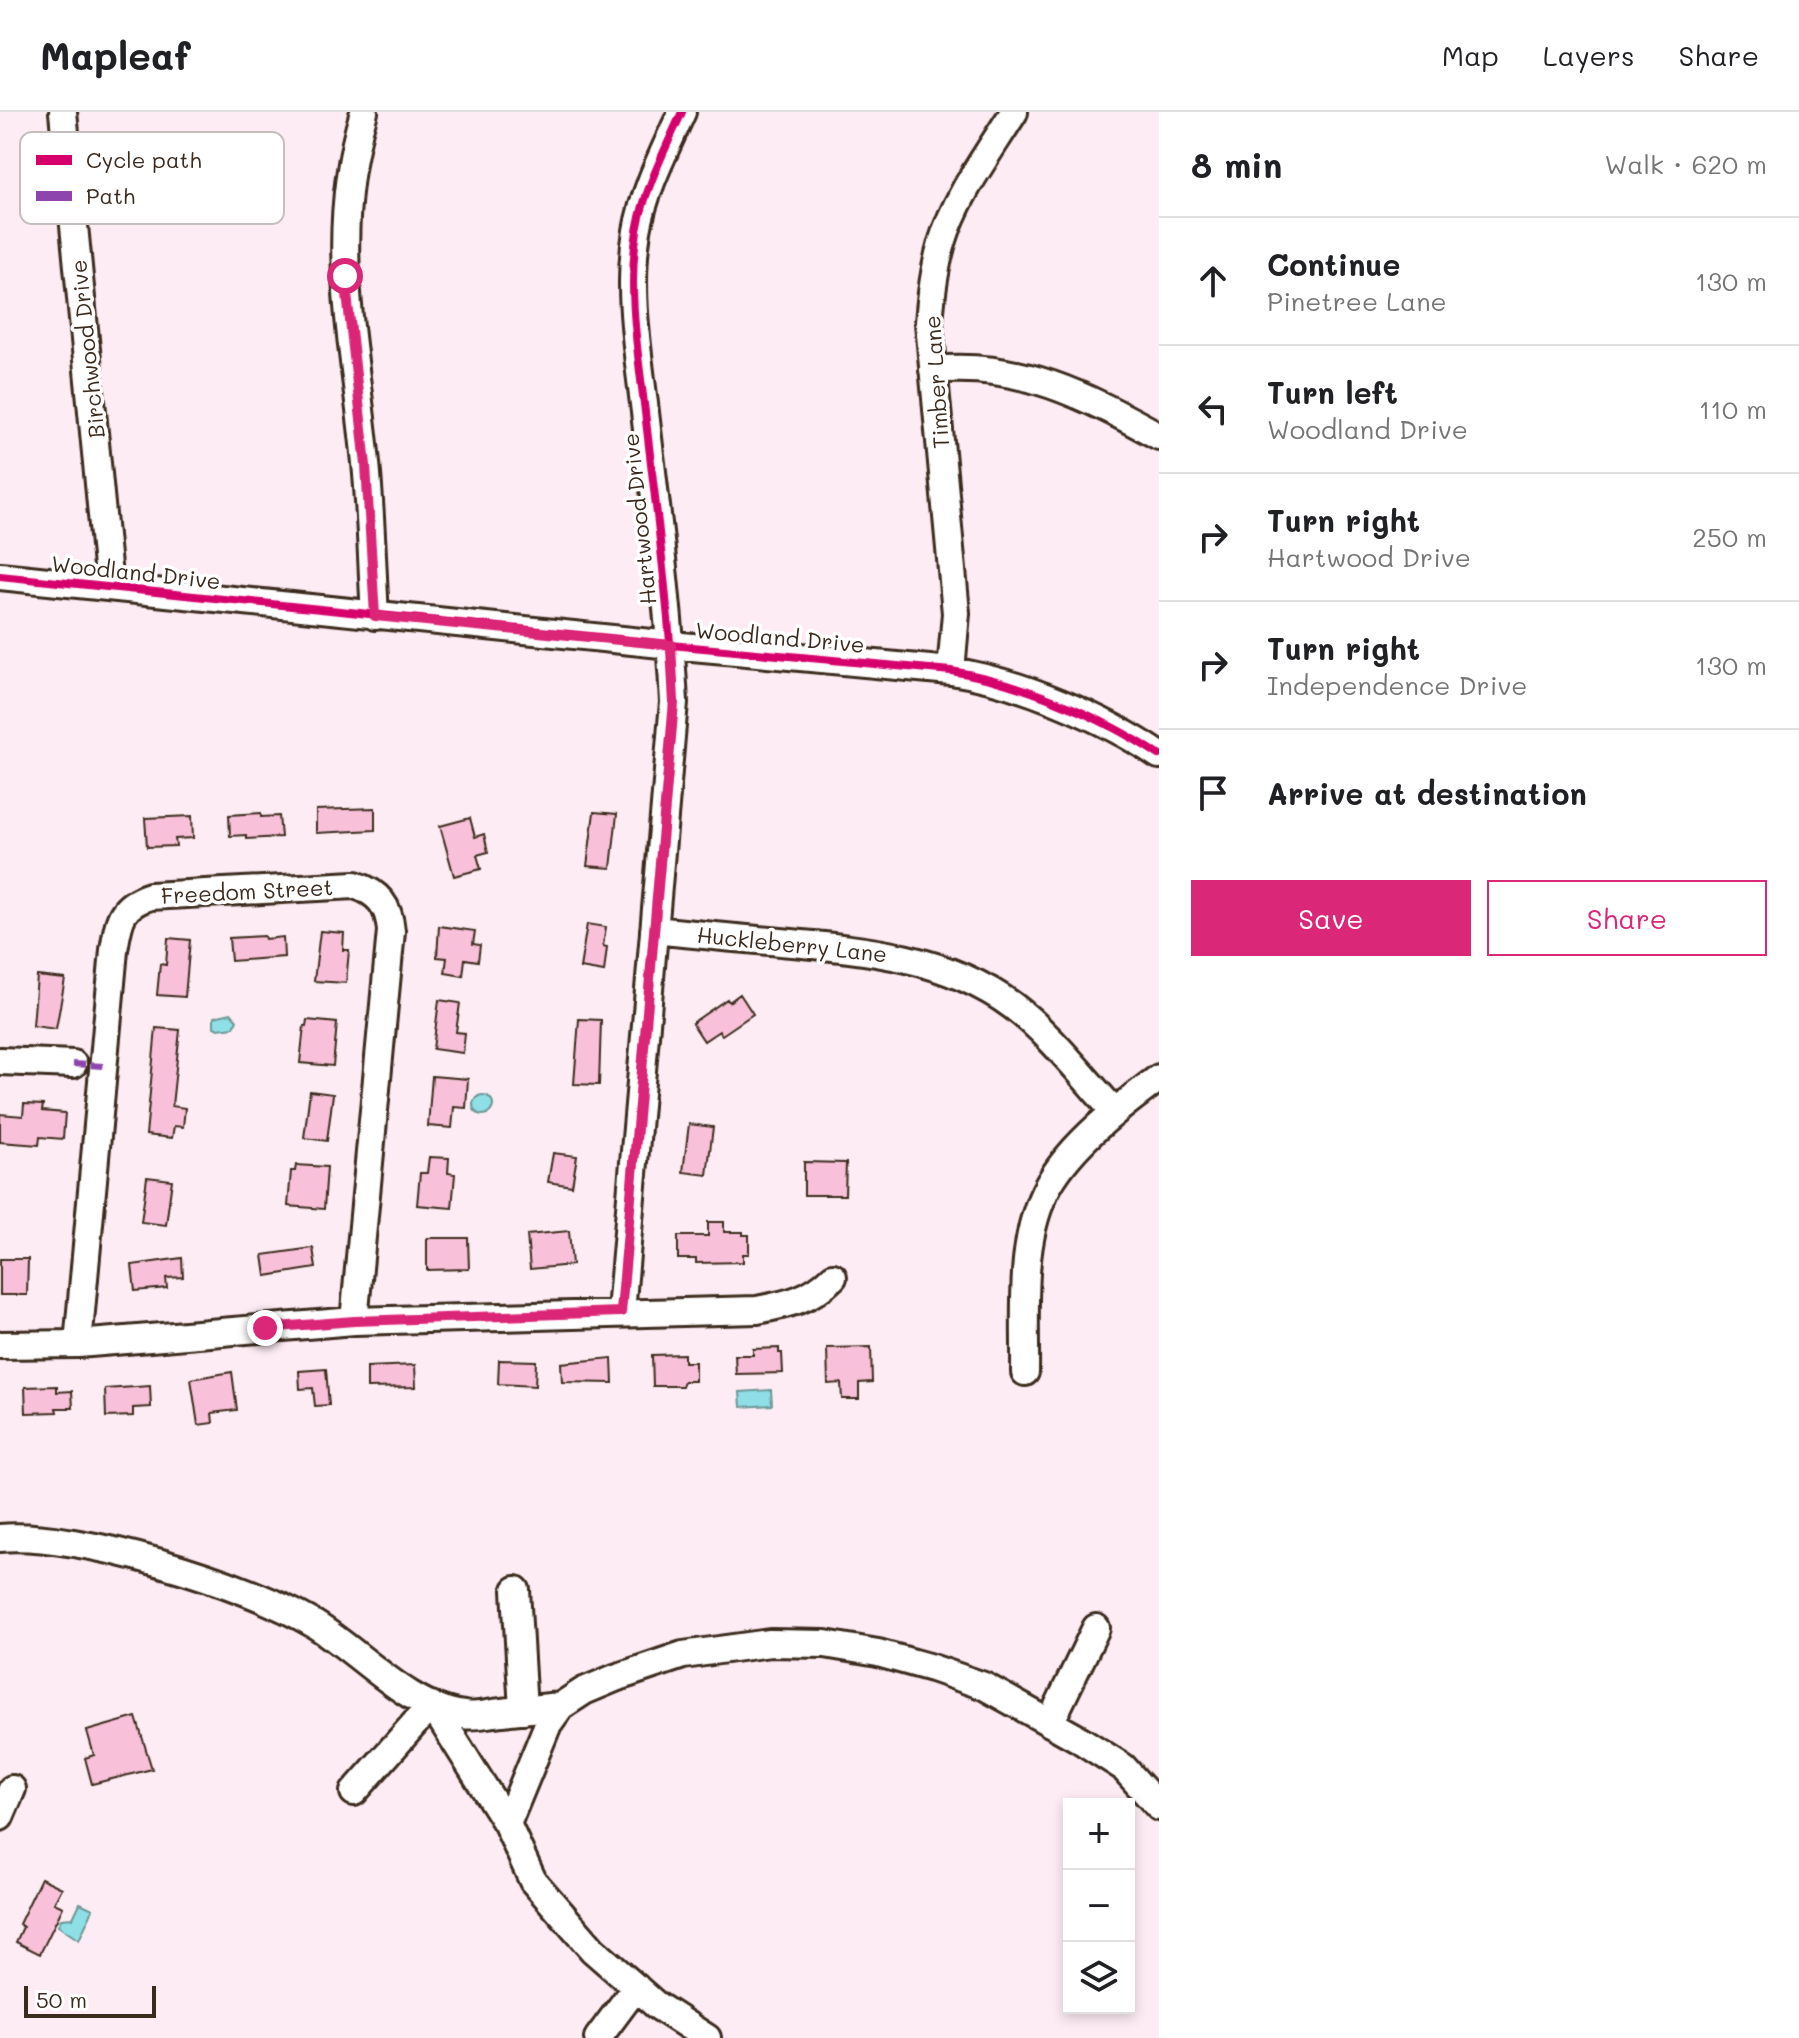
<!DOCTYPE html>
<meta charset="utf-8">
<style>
body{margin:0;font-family:Mali,sans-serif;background:#f6f6f6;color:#202124}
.controls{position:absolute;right:24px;bottom:24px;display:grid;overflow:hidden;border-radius:0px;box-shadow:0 4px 12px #0003}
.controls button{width:72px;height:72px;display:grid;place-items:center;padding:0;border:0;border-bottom:2px solid #e0e0e0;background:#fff;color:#202124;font:40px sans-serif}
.scale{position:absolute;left:24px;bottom:20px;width:132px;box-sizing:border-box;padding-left:8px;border:4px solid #3b2a1e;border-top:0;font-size:22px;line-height:28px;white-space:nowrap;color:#3b2a1e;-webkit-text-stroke:6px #fff;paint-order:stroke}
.stop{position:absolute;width:24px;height:24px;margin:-18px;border:6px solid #db2777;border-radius:50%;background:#fff}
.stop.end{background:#db2777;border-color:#fff;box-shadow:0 2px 8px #0008}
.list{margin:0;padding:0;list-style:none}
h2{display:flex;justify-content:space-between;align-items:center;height:104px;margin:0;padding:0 32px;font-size:34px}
h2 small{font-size:26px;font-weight:400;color:#757577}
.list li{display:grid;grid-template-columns:52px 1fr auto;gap:24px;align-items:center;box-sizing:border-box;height:128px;padding:0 32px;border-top:2px solid #e0e0e0}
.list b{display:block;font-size:30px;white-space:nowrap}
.list p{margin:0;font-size:26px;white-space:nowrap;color:#757577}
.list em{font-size:26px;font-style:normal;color:#757577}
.actions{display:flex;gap:16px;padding:24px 32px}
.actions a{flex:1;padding:18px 0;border:2px solid #db2777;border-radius:0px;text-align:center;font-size:28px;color:#db2777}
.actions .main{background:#db2777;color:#fff}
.icon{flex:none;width:44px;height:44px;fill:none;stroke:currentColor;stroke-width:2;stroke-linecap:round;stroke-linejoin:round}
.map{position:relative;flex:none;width:1159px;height:1926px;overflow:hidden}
header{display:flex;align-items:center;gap:48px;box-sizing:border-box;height:112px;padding:0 40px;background:#fff;border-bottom:2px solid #e0e0e0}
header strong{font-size:38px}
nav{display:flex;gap:44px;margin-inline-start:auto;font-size:28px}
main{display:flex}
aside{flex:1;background:#fff}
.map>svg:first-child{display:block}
.water{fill:#8edfe6;stroke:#6d9796;stroke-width:2}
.building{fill:#f8c1d9;stroke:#3b2a1e;stroke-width:2}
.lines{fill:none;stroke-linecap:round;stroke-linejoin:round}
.minor-casing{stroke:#3b2a1e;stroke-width:32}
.minor{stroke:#fff;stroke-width:26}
.quiet{stroke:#8e44ad;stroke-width:6;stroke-dasharray:12 6;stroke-linecap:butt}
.cycleway-casing{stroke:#fff;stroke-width:13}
.cycleway{stroke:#d6006c;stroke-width:8}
.route{stroke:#db2777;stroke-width:10}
.labels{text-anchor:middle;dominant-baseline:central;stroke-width:7;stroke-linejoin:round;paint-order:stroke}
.street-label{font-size:22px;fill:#3b2a1e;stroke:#fff}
.key{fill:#fff;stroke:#c4bfbc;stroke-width:2}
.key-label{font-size:22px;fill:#3b2a1e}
</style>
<header>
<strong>Mapleaf</strong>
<nav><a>Map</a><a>Layers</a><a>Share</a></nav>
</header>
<main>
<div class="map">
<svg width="1159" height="1926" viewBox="0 0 1159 1926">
<rect width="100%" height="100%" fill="#fdecf4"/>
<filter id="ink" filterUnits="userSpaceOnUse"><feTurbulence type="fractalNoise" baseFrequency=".0125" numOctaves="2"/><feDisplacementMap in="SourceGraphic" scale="16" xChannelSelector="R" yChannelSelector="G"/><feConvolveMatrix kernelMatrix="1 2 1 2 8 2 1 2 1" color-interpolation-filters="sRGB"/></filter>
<g filter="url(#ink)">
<path class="water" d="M231,901L237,908L234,915L218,917L214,915V905Z
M473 993a10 10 0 1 1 20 0a10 10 0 1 1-20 0Z
M771,1278L772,1293L741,1295L740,1280Z
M80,1791L93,1797L79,1828L58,1814L61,1807L73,1806Z"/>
<path class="building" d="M375,696V718L316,721V698Z
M594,700L617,702L611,756L587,754Z
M261,701V705L279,704L281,725L246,727V723L230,724L229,703Z
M192,704L193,726L175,727L176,734L147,735L145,706Z
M470,706L475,725L484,722L488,740L477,743L481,757L454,764L440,714Z
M587,812L606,815L603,834L607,835L604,860L580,856Z
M439,814L475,819L473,832L480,833L478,849L465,847L463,864L445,861L447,846L437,845Z
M320,819L344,821L343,838H349L346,871L314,869Z
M264,824L265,827L283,825L284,845L231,849L229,826Z
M168,826L190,828L185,885L157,883L160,852L166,853Z
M37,864L65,867L56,917L33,914Z
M740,882L753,902L722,923L719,919L704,929L692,911L727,887L729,890Z
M439,888L460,891L456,920L465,921L463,941L433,937Z
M579,907L601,908L599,973L574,972Z
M307,908L337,911L333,954L300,951L304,914H306Z
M156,916L180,918L172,994L185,996L183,1015L174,1014L172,1026L146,1023Z
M432,964L468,967L466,996L454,995L452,1016L428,1014Z
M310,979L333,982L327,1029L304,1026Z
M24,992L43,993L42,999L65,1001L63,1027L40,1025L39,1033L0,1030V1002L23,1004Z
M689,1012L713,1015L707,1063L683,1060Z
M553,1041L577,1044L572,1074L548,1070Z
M429,1045L449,1046L448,1061L455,1062L452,1096L417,1093L420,1061H427Z
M804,1050L846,1051L845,1083H804Z
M296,1053L327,1055L324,1097L288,1094L291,1059H295Z
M147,1065L172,1068L166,1113L141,1110Z
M708,1110H724V1120H743V1123H749V1142H743V1150L696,1151V1147H678V1124H708Z
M569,1119L572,1153L530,1157L527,1123Z
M427,1126H468L469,1157L427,1158Z
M313,1136L316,1156L266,1164L263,1143Z
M182,1146L183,1165L166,1166L167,1176L135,1179L132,1153Z
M0,1147H28L27,1183H0Z
M871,1235L872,1270L859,1271V1287H842L841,1271L828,1272L827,1236Z
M779,1236V1241H782L783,1261L736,1262L735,1243H753V1237Z
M684,1242V1250H695V1269H684L682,1274H653L652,1243Z
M612,1246L613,1271L562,1270L561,1251Z
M499,1248L536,1249L535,1274L498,1272Z
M415,1253L416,1275L367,1276V1255Z
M326,1257L329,1293L315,1294L313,1276L300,1277L299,1259Z
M232,1260L237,1298L212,1301L213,1311L198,1313L191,1267Z
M57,1274V1280L72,1279L73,1296H56L57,1300L26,1301L25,1275Z
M150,1274L151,1295L133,1296V1304L106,1305L105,1277Z
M136,1605L152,1657L92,1672L85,1646L94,1643L87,1619Z
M41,1766L62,1776L54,1791L63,1795L40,1842L16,1830L23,1815L19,1812Z"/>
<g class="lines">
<g class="minor-casing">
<path id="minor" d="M63,0L109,475
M364,0C327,124 354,227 366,351C371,402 372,453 375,504
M933,258C1019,249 1086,284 1159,324
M0,464L671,533L951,559C1018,569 1103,605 1159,643
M951,559L956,501L929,211C931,184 934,158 942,131C956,84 988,42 1014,0
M654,818C693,822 731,826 770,829C855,837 941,841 1013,894C1051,923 1082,964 1114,999
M0,949L73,952
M621,1200L674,590C669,493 656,396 645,300C638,241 627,178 637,119C644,78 665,38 682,0
M78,1232L114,838C119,809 119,794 150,784L355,773C379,781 389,794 391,819L354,1209
M0,1233L78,1232L354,1209L757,1198C788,1192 810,1188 833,1165
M1025,1260C1026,1200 1018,1126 1049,1072C1073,1030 1121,994 1159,966
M0,1426C78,1419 246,1471 314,1512C360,1540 409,1597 464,1603C473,1605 485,1602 494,1601C517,1598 539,1596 561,1594
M516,1478L523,1598
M434,1596L507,1712
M1050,1611L1096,1516
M354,1680L431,1593
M0,1705L12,1677
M598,1926L636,1875
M707,1926L656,1893L593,1838L533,1769L507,1712L548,1612L561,1594L584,1579L615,1566L683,1543L770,1531L825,1532L878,1541L932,1556L984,1574L1079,1627L1123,1655L1159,1695"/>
</g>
<use href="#minor" class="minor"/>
<path class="quiet" d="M73,952L103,954"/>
<g class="cycleway-casing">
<path id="cycleway" d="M0,464L671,533L951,559C1018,569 1103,605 1159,643
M621,1200L674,590C669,493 656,396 645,300C638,241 627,178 637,119C644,78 665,38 682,0"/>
</g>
<use href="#cycleway" class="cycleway"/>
</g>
</g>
<g class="lines" filter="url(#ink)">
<path class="route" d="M265,1216L354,1209L621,1200L674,590L671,533L375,504L366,353L345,164"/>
</g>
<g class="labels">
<g class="street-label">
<text transform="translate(87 237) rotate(-96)">Birchwood Drive</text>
<text transform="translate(936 270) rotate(-94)">Timber Lane</text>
<text transform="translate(639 407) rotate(-96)">Hartwood Drive</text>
<text transform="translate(136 460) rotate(6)">Woodland Drive</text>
<text transform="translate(780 525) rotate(5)">Woodland Drive</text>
<text transform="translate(247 779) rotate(-3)">Freedom Street</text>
<text transform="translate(792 832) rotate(6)">Huckleberry Lane</text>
</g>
</g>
<rect x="20" y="20" width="264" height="92" rx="12" class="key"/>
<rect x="36" y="43" width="36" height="10" fill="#d6006c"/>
<rect x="36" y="79" width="36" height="10" fill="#8e44ad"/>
<g class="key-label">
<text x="86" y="56">Cycle path</text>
<text x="86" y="92">Path</text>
</g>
</svg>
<div class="controls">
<button>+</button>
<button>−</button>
<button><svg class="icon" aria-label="layers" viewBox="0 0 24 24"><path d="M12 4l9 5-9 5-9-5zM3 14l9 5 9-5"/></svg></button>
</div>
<div class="scale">50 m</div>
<div class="stop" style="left:345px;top:164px"></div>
<div class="stop end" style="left:265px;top:1216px"></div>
</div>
<aside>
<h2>8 min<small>Walk · 620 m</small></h2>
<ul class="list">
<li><svg class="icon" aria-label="ahead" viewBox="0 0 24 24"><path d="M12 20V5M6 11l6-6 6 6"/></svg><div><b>Continue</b><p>Pinetree Lane</p></div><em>130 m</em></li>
<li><svg class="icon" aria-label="left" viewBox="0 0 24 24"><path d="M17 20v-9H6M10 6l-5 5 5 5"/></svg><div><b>Turn left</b><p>Woodland Drive</p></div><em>110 m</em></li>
<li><svg class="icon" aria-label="right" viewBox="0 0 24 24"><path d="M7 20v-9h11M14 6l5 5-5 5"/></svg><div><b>Turn right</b><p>Hartwood Drive</p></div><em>250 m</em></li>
<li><svg class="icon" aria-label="right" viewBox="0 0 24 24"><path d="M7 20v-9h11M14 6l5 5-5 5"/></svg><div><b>Turn right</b><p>Independence Drive</p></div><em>130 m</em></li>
<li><svg class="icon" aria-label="arrive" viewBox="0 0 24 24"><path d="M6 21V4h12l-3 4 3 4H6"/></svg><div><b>Arrive at destination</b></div></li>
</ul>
<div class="actions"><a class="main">Save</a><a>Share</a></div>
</aside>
</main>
